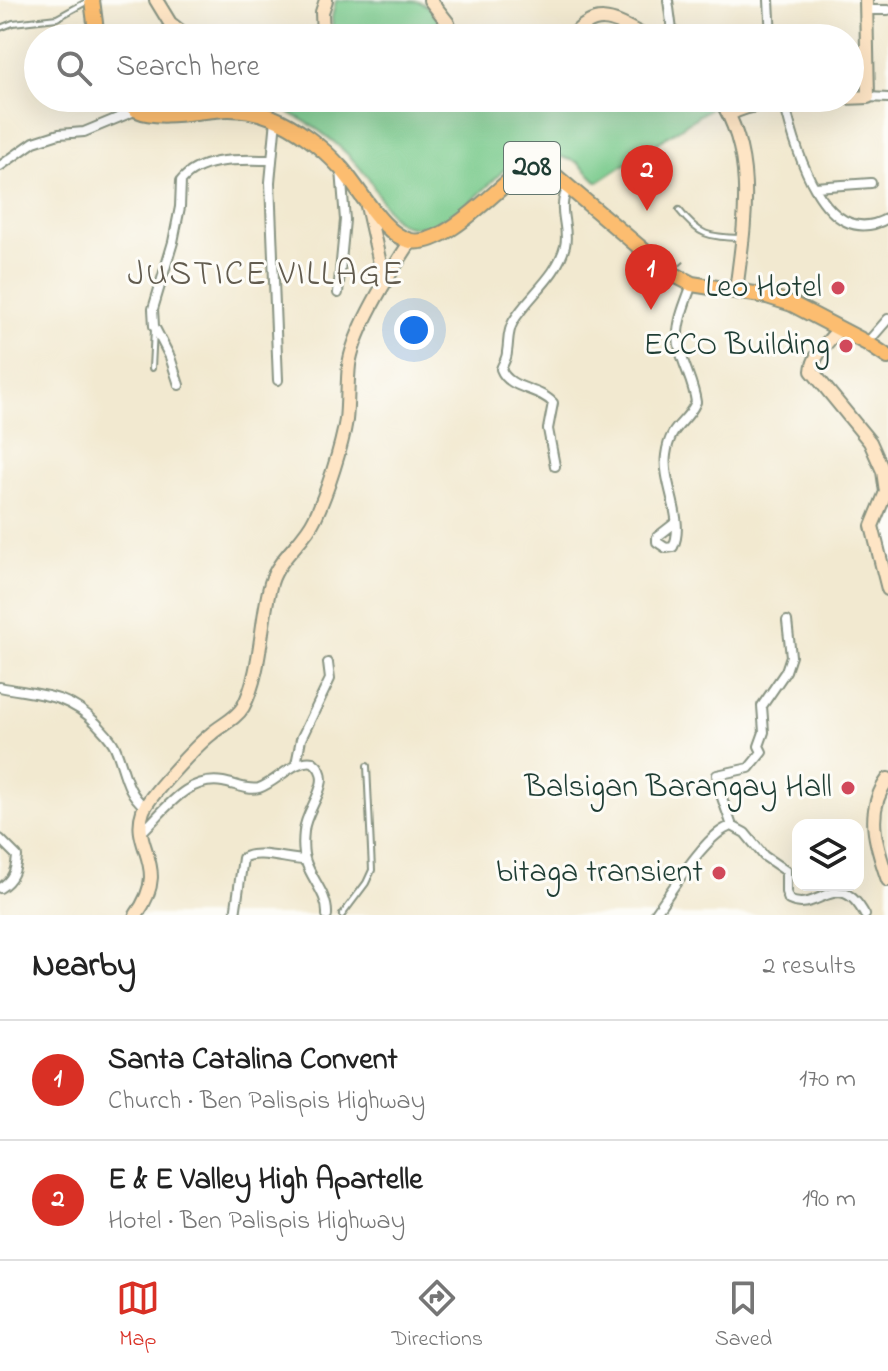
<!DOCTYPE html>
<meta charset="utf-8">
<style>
body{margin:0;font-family:"Indie Flower",sans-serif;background:#f2f2f2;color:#222}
.controls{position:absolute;right:24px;bottom:24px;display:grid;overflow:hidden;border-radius:16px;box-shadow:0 8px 32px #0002}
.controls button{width:72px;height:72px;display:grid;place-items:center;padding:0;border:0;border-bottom:2px solid #e0e0e0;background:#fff;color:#222;font:40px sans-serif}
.you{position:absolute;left:414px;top:330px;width:28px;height:28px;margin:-20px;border:6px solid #fff;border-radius:50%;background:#1a73e8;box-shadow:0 0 0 12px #1a73e833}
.badge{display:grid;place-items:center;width:52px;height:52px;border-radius:50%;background:#d93025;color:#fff;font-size:26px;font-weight:700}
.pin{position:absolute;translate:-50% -66px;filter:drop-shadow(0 2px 4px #0008)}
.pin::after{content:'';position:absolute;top:42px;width:28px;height:24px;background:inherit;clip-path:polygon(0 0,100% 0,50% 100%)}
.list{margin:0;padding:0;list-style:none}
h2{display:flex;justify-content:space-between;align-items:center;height:104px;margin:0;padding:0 32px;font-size:34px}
h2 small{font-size:26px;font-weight:400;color:#767676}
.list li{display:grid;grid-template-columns:52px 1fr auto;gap:24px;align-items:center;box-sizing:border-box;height:120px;padding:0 32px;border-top:2px solid #e0e0e0}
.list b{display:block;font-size:30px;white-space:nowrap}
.list p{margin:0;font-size:26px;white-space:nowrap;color:#767676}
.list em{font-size:26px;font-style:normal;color:#767676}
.icon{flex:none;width:44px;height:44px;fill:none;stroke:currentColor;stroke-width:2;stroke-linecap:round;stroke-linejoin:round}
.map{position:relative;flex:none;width:888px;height:915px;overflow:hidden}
.search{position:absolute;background:#fff;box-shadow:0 8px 32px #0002;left:24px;right:24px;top:24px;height:88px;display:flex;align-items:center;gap:20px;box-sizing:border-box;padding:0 28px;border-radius:44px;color:#767676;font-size:30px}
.sheet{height:344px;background:#fff}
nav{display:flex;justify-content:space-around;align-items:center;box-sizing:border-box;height:112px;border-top:2px solid #e0e0e0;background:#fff;font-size:22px;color:#767676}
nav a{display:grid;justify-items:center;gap:4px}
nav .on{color:#d93025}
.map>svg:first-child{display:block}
.green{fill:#79ca8c;stroke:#4c8460;stroke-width:2}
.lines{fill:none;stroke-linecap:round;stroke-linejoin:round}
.lane-casing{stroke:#889382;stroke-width:8}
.street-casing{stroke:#889382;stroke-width:12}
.secondary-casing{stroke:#889382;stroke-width:16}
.primary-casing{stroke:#889382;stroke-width:18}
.lane{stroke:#fff;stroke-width:4}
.street{stroke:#fff;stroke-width:8}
.secondary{stroke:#fee5c5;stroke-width:12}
.primary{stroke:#fcbd6f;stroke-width:14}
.path-bridge{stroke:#889382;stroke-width:2;stroke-dasharray:6 6;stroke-linecap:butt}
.poi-dot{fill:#d1495b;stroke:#fdfcf7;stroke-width:3}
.labels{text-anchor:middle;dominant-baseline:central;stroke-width:6;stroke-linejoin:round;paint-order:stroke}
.shield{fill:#fdfcf7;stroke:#62766e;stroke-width:2}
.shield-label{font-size:30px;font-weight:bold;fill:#1f3d34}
.poi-label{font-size:32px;fill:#1f3d34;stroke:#fdfcf7;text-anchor:end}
.neighbourhood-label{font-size:34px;letter-spacing:2px;fill:#625c4f;stroke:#fdfcf7}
</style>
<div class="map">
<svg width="888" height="915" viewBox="0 0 888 915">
<rect width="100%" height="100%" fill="#fdfcf7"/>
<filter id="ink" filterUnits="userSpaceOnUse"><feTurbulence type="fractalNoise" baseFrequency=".0125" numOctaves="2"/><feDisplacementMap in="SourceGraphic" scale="16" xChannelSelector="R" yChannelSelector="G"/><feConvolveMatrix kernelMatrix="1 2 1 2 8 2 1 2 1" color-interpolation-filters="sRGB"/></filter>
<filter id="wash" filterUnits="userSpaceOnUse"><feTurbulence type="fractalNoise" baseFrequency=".006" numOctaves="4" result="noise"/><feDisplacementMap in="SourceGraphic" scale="32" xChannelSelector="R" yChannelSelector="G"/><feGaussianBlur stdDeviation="1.8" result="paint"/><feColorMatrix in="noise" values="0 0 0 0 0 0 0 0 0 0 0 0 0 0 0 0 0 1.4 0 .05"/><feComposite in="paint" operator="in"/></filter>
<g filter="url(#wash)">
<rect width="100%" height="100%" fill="#f2e9d0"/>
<path class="green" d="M336,0C352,0 409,0 420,2C434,8 443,23 441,38H333L332,17Z
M255,98H470L478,100L501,98H707L715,105L598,182L577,162L528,146C505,167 469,210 441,222C428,228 406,230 395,219C384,209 377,191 368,178C340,140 299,114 255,98Z"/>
</g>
<g filter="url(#ink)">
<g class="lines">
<g class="lane-casing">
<path id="lane" d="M0,28L13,23L57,18L88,1
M679,210C699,236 709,237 740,238
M152,368L154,329
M342,915L366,883L372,870L367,766"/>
</g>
<g class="street-casing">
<path id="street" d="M668,0L673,38
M769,0L771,38
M867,10H888
M868,97L888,98
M784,101C794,145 824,255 888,218
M276,119L270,182L278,380
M0,166L34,142L59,134L84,132L137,110
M815,187L871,183
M338,293L345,220L341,170
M867,343L888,319
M179,385L170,357L154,326L153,309L173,242L180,207L181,181C201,156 243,160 272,160
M555,466L548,429L553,403C539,387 509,390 501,369C503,363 507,359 507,352C509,341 507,333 513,322C528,296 557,277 565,246C570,226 555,209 569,186
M675,523L657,537V542L666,548L673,547C686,521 662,483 666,455C670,424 686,425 696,402C693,378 678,358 678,334C678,318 687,299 692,284
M0,687C38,695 67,693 96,723C103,731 111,738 115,747C125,770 125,791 145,807
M296,764L301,739L330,679L328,663
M732,826L720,792L717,775L749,768L762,752L759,746L764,732L762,706L786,671L791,656L787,621
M143,831C166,809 187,776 223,782C235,784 248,791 259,788C277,782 295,758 313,762C337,780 305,808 304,831C303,840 303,854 306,862C312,880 328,895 327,915
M0,839L17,856C16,870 13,880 0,888
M235,915L243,858C256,849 288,860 305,860
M654,915C670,894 707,831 732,826L745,833L764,856L786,871V892L789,900C818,915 838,865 865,915"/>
</g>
<g class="secondary-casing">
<path id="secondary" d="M156,0L170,23L189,38
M430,0L448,23L447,38
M323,38L322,12L326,0
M571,38C598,5 617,22 648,38
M719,98C758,156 744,226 736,291
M730,114C762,96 830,99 868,97L866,0
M367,206L384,281
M839,329C829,341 813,355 812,371L870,442L883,471L886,492L872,526L888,589
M888,779C864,811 876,846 888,880
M136,915C172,865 130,848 143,811C149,796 197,745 211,734C221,725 236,719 243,707C262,672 260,621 271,583C279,557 304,542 315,518C327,493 342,446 346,420C348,402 347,383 349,365C354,329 391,271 411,241"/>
</g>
<g class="primary-casing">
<path id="primary" d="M92,0L97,38
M123,98C127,101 133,107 137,110C161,121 203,109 229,109C243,109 258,112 271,117C296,127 322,147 340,167C359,187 383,236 411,241C446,247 495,189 523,170L533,167L552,173L669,272L692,284L767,296L792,304L867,343L888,357"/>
</g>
<use href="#lane" class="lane"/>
<use href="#street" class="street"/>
<use href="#secondary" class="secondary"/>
<use href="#primary" class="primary"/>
<path class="path-bridge" d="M668,282L665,279L685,261"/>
</g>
</g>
<g class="poi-dot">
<circle cx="838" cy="288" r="8"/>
<circle cx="846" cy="346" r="8"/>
<circle cx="848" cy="788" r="8"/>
<circle cx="719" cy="873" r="8"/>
</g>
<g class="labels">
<rect class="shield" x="504" y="142" width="56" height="52" rx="6"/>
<g class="shield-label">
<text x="532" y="168">208</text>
</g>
<g class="poi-label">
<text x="822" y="288">Leo Hotel</text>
<text x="830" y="346">ECCO Building</text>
<text x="832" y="788">Balsigan Barangay Hall</text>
<text x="703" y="873">bitaga transient</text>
</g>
<g class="neighbourhood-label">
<text x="266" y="276">JUSTICE VILLAGE</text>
</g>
</g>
</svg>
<div class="controls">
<button><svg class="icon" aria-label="layers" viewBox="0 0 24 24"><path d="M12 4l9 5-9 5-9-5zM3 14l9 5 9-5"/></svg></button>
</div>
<div class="you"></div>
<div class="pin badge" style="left:651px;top:310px">1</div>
<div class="pin badge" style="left:647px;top:211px">2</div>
<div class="search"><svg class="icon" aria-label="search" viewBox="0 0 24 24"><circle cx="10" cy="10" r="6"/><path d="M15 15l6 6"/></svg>Search here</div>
</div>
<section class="sheet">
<h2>Nearby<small>2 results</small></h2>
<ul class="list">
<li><span class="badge">1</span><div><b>Santa Catalina Convent</b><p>Church · Ben Palispis Highway</p></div><em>170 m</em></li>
<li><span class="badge">2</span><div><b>E &amp; E Valley High Apartelle</b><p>Hotel · Ben Palispis Highway</p></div><em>190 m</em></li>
</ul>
</section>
<nav>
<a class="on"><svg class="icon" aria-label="map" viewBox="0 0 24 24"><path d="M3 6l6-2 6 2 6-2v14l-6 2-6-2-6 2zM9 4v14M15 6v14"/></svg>Map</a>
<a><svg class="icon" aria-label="directions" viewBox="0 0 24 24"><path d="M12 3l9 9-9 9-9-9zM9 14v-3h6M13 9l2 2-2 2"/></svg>Directions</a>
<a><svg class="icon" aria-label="saved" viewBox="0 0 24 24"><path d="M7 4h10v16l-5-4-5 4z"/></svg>Saved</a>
</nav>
